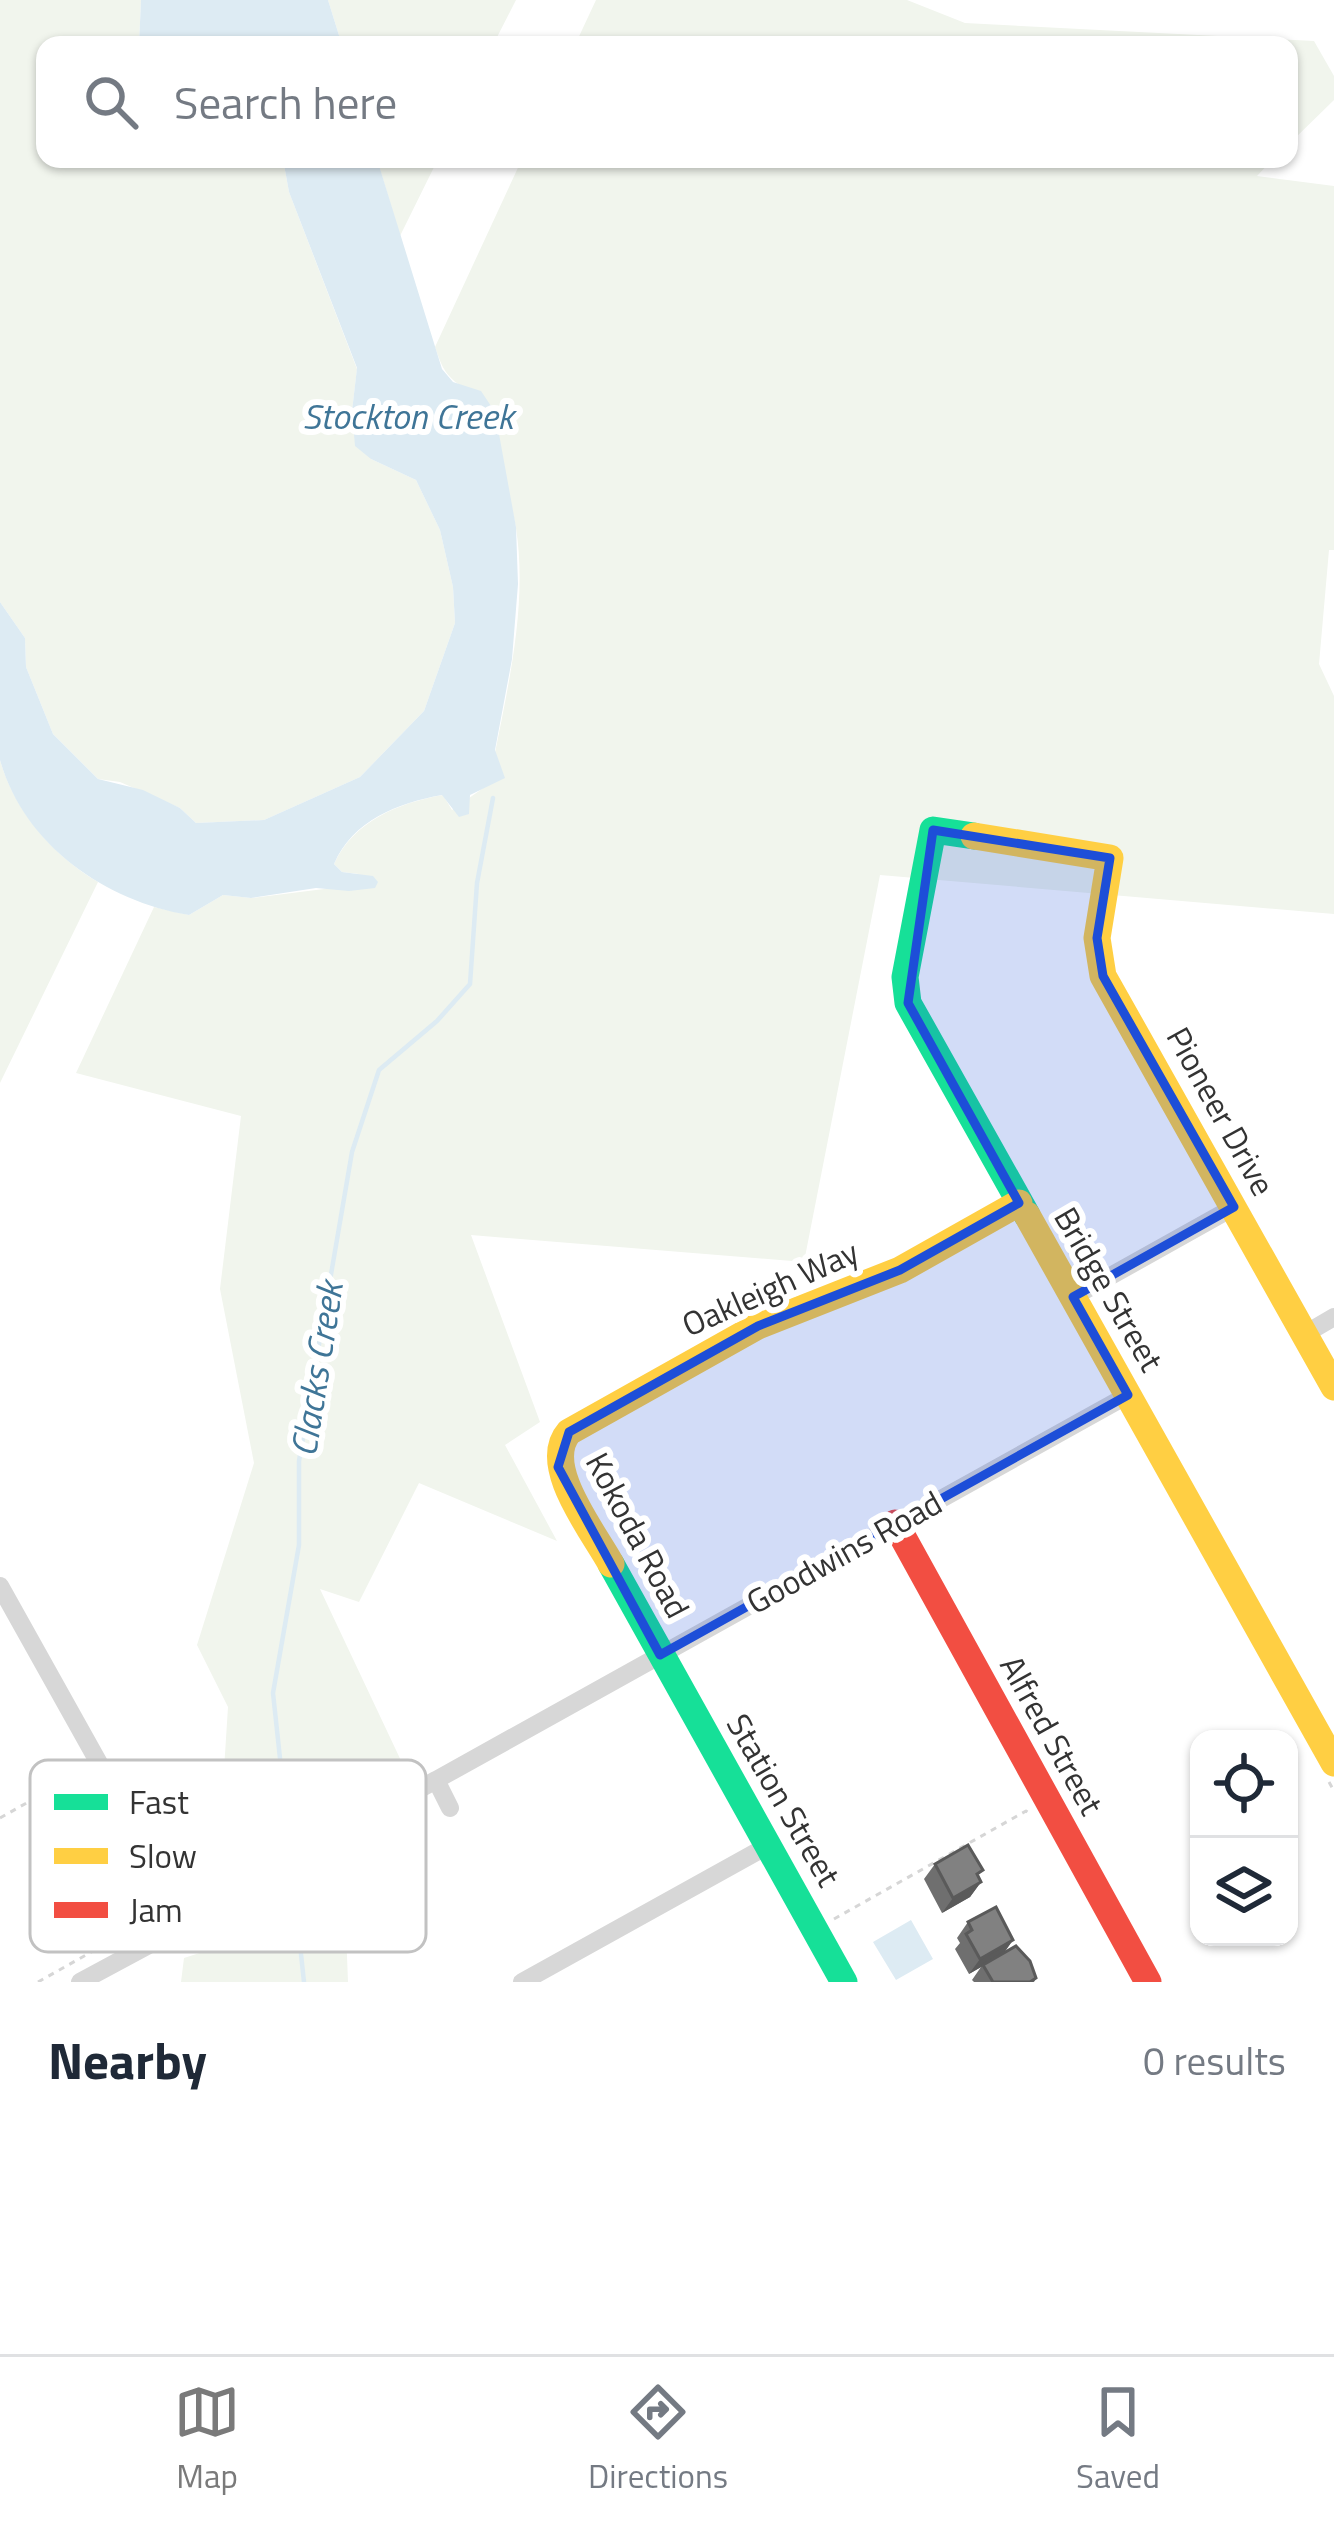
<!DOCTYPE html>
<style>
body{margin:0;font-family:"Titillium Web",sans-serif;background:#f6f6f7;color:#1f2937}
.controls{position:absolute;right:36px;bottom:36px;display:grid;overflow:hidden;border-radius:24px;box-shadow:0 3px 9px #0004}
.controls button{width:108px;height:108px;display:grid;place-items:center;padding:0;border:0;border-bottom:3px solid #e0e1e3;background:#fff;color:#1f2937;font:60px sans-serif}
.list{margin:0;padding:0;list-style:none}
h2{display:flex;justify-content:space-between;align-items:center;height:156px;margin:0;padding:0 48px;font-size:51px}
h2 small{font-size:39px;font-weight:400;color:#747a83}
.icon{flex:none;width:66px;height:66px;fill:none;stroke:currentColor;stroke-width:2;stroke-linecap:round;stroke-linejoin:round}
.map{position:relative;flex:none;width:1334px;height:1982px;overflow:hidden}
.search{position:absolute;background:#fff;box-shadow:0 3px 9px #0004;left:36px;right:36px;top:36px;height:132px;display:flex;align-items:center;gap:30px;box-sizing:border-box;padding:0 42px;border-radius:24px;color:#747a83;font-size:45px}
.sheet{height:372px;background:#fff}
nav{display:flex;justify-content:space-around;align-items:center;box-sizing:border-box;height:168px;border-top:3px solid #e0e1e3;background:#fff;font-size:33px;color:#747a83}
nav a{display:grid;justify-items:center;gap:6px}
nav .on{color:#7a7a7a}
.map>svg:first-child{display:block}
.green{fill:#f1f5ed}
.water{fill:#ddebf3}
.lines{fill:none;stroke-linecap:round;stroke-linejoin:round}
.stream{stroke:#ddebf3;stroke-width:4.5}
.path{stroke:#d6d6d6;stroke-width:3;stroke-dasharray:6 6;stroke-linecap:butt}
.street{stroke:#d7d7d7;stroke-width:18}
.fast{stroke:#16e098;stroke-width:27}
.slow{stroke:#ffcf43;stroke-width:27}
.jam{stroke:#f24e42;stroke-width:27}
.wall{fill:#6f6f6f}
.shaded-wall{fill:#5a5a5a}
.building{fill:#818181;stroke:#5a5a5a;stroke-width:3}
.marked{fill:#1d4ed8;fill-opacity:0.2;stroke:#1d4ed8;stroke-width:9;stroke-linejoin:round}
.labels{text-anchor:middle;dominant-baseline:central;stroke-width:12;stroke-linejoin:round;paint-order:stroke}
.street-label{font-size:33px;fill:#333;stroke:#fff}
.water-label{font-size:36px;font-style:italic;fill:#3f7597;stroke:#fff}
.key{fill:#fff;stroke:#c2c2c2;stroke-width:3}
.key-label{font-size:33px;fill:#333}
</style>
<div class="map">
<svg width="1334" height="1982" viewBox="0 0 1334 1982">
<rect width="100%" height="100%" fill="#fff"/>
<path class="green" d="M0,0H141L139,45H45V159H283L289,192L357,369L352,411L371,459L416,480L440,530L453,587L455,623L424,711L360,777L264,820L196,823L180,808L120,782L98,779L53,734L26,667L25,638L0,602Z
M328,0H516L493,45H342Z
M596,0H907L965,23L1314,41L1334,76V100L1289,144V45H575Z
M377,159H438L400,236Z
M522,159H1273L1257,176L1334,186V550H1329L1319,664L1334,696V914L880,875L804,1262L471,1235L540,1422L505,1445L557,1541L419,1483L359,1602L320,1589L404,1767L327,1844L314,1921L346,1930L348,1982H181L184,1958L249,1937L195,1889L189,1863L250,1862L221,1817L228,1707L197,1645L254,1463L220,1289L241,1116L76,1073L154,907L189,915L223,895L251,898L332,888L359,874L342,872L334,864C354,821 398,803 443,795L452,810L489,784C504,702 529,612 516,528C510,490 481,428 467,389C447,379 442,368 435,347Z
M0,760C14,810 53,856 98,882L0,1083Z"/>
<path class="water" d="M141,0H328L342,45H139Z
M283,159H377L442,369L453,382L481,391L495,412L516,527L518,584L512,659L495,750L505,778L470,795L469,814L459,817L442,795C398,803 353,820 334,864L342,872L373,876L378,882L375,888L349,891L316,888L251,898L223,895L189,915C105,901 24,845 0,760V602L25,638L26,667L53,734L98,779L143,790L180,808L196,823L264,820L360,777L424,711L455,623L453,587L440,530L416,480L371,459L355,446L352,411L357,368L289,192Z
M911,1920L933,1959L896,1980L873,1942Z"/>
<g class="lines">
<path class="stream" d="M304,1982L273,1693L299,1545V1461L352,1152L379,1070L437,1021L470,984L477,883L493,798"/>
<path class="path" d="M1329,1782L1334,1791
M0,1818L83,1771
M834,1919L1026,1811L1029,1813
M38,1982L157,1915"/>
<path class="street" d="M1073,1297L1234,1207
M1305,1334L1334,1317
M0,1586L171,1892L174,1925L158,1940L80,1982
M450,1808L436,1780L1128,1395
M357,1869L383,1809L436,1780
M522,1982L769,1845"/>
<path class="fast" d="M974,836L933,830L905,977L908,1003L1027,1215
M611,1564L844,1982"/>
<path class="slow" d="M974,836L1110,858L1097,938L1103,976L1334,1387
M1027,1215L1334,1763
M611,1564C593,1531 540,1465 569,1432L758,1326L900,1270L1019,1203"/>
<path class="jam" d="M895,1523L1148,1982"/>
</g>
<path class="wall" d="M935,1864L978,1877L981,1882L970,1897L942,1913L924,1879Z
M968,1922L1013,1940L1004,1953L1036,1978L1034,1982H974L972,1980L981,1967L969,1974L955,1949L960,1943L957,1938Z"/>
<path class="shaded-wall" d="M981,1882L970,1897L942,1913L953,1898Z
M1013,1940L1002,1955L969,1974L980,1959Z"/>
<path class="building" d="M968,1845L983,1870L977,1874L981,1882L953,1898L935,1864Z
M996,1907L1013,1940L980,1959L966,1934L972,1930L968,1922Z
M1016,1946L1030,1961L1036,1978L1030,1982H993L983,1965Z"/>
<path class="marked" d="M933,830L1110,858L1097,938L1103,976L1234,1207L1073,1297L1128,1395L660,1655L558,1467L569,1432L758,1326L900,1270L1019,1203L908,1003Z"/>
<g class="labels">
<g class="street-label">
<text transform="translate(1221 1111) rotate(61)">Pioneer Drive</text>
<text transform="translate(770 1288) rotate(-24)">Oakleigh Way</text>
<text transform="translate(1109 1289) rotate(60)">Bridge Street</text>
<text transform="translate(638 1535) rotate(62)">Kokoda Road</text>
<text transform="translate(844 1552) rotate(-29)">Goodwins Road</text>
<text transform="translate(1052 1735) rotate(61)">Alfred Street</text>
<text transform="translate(784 1800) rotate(60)">Station Street</text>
</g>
<g class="water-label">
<text x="408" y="415">Stockton Creek</text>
<text transform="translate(316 1369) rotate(-81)">Clacks Creek</text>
</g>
</g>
<rect x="30" y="1760" width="396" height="192" rx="18" class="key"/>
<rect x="54" y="1794" width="54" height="16" fill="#16e098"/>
<rect x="54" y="1848" width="54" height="16" fill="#ffcf43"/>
<rect x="54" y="1902" width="54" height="16" fill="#f24e42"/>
<g class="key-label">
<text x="129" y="1814">Fast</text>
<text x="129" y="1868">Slow</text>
<text x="129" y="1922">Jam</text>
</g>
</svg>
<div class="controls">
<button><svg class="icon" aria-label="locate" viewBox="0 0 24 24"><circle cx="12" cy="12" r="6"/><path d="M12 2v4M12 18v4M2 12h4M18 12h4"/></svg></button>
<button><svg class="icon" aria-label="layers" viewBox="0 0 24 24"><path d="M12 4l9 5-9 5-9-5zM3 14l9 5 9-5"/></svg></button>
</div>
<div class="search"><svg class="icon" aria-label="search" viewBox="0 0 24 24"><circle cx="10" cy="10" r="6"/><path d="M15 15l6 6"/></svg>Search here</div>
</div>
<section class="sheet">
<h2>Nearby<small>0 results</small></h2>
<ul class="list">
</ul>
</section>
<nav>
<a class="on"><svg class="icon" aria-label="map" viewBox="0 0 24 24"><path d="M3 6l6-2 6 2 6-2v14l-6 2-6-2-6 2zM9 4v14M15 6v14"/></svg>Map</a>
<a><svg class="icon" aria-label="directions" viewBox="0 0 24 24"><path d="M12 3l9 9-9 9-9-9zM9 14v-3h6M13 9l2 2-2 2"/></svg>Directions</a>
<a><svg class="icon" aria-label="saved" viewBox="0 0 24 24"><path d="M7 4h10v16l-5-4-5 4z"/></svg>Saved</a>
</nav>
